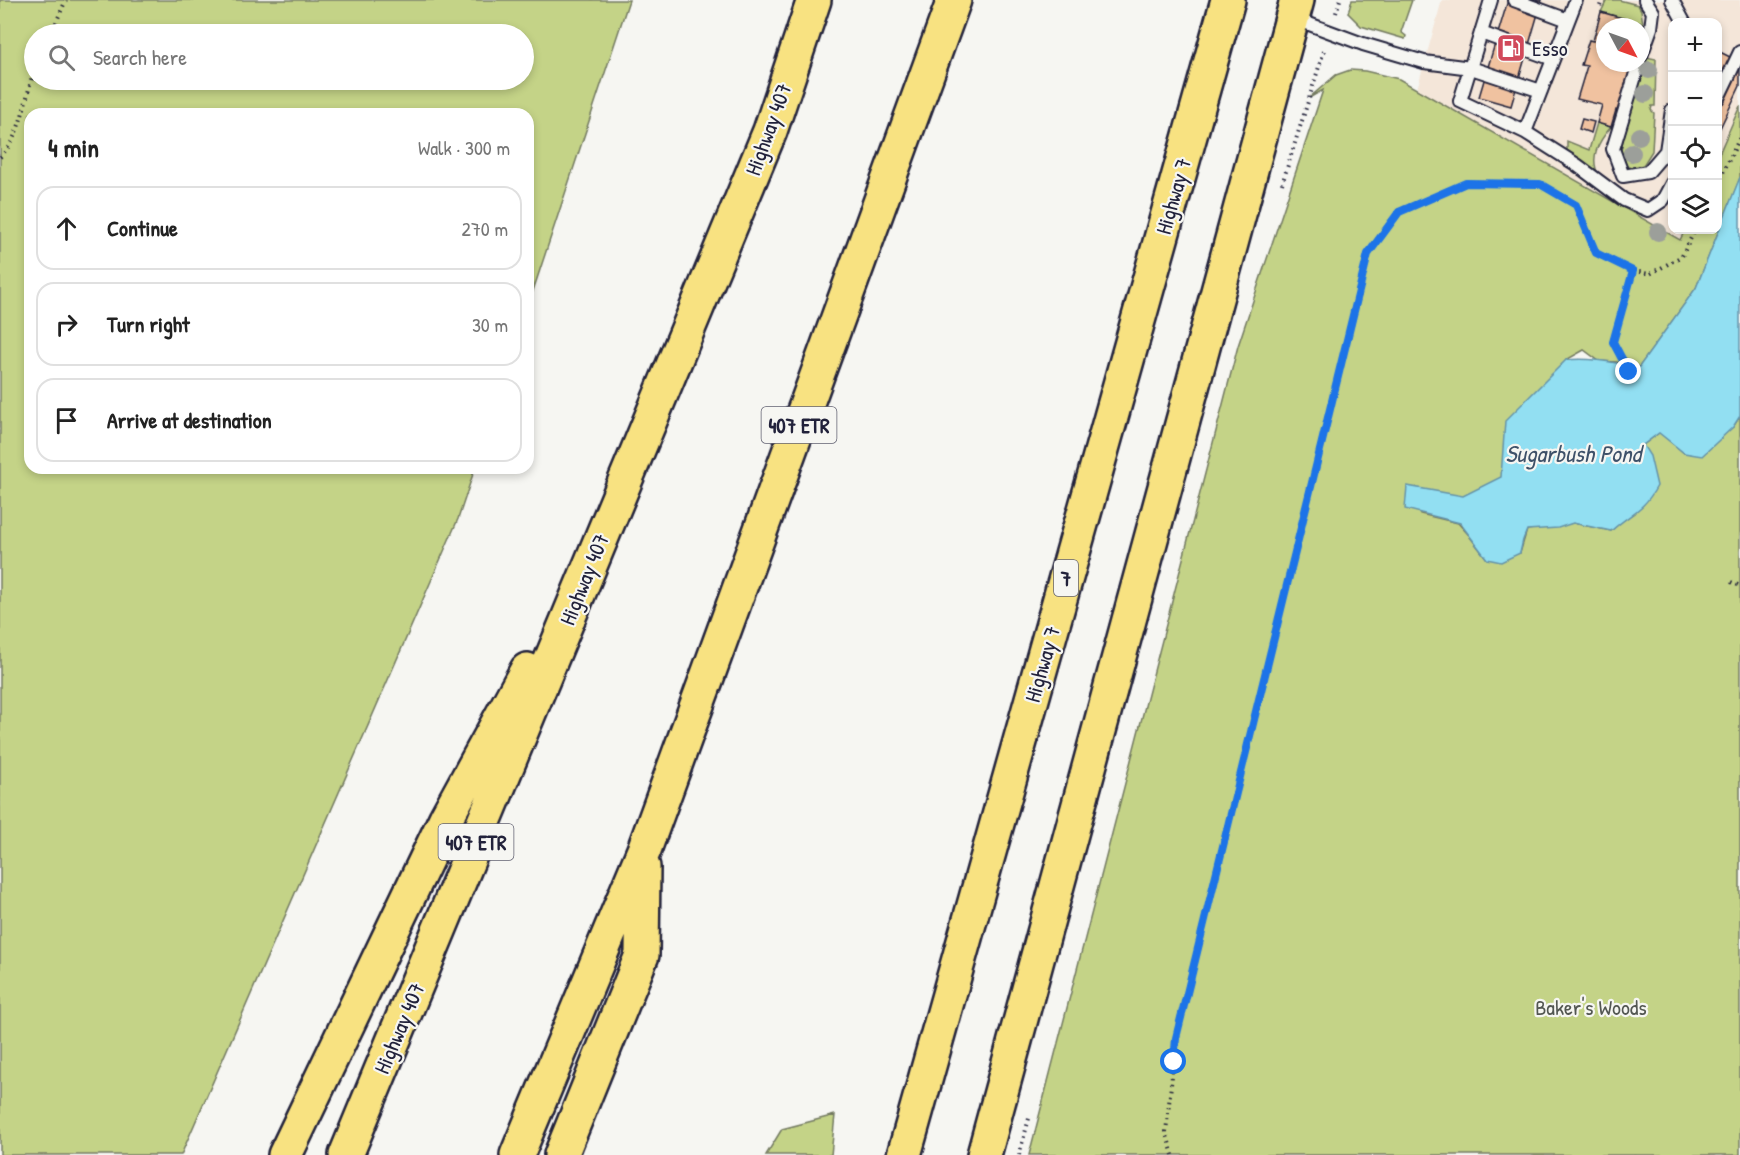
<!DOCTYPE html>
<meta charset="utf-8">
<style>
body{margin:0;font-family:"Patrick Hand",sans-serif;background:#f2f2f2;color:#222}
.controls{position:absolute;right:18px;top:18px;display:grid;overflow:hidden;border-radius:12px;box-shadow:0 3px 9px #0003}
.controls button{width:54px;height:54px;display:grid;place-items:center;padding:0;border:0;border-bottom:2px solid #e0e0e0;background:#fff;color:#222;font:30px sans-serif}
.compass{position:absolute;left:1596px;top:18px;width:54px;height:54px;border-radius:50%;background:#fff;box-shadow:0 3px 9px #0003;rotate:131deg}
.stop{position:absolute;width:18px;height:18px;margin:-14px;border:4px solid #1a73e8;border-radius:50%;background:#fff}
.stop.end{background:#1a73e8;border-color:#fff;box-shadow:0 2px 6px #0008}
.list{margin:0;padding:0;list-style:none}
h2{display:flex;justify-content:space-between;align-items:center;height:78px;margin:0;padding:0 24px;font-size:26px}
h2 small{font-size:20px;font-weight:400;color:#767676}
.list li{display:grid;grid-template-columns:39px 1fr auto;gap:18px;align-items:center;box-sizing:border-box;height:84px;margin:0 12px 12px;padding:0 12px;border:2px solid #e0e0e0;border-radius:18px}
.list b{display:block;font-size:22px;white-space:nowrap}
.list em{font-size:20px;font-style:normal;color:#767676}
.icon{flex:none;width:33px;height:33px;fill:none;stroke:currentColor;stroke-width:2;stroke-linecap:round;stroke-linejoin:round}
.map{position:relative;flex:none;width:1740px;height:1155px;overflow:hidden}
.search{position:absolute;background:#fff;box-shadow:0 3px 9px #0003;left:24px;top:24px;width:510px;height:66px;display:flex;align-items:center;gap:15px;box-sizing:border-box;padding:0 21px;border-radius:33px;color:#767676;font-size:22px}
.panel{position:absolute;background:#fff;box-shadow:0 3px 9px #0003;left:24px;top:108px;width:510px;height:366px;border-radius:18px}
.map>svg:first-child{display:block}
.built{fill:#f4e6d9;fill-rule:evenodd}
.green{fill:#c4d387;stroke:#737a61;stroke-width:1.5;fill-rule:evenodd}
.water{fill:#92dff2;stroke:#6593a9;stroke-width:1.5}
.building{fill:#f0c2a0;stroke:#22223b;stroke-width:1.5}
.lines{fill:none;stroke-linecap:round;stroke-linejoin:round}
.lane-casing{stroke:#22223b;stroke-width:16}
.primary-casing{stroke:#22223b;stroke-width:38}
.highway-casing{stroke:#22223b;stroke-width:38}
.path{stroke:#22223b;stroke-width:4;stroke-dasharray:1.5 4.5;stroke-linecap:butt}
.lane{stroke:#f6f6f2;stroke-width:12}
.primary{stroke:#f8e281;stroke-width:33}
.highway{stroke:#f8e281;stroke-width:33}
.tree{fill:#9c9f9a}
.route{stroke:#1a73e8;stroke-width:8}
.labels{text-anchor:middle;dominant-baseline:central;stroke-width:4.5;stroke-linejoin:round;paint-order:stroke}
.shield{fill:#f6f6f2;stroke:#626272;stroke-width:1.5}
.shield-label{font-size:21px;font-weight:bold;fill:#22223b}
.poi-label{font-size:22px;fill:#22223b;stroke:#f6f6f2;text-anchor:start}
.street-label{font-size:22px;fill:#22223b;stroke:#f6f6f2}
.park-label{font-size:22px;fill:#535752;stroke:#f6f6f2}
.water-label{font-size:24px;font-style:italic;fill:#3e5169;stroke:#f6f6f2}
</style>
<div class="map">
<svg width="1740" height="1155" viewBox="0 0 1740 1155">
<rect width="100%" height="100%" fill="#f6f6f2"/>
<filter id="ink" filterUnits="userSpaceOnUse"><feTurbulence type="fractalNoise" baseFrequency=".0167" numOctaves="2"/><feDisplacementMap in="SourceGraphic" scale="12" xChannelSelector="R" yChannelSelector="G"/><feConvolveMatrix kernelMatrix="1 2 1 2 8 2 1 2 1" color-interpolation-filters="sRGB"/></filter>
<g filter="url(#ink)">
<path class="built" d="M1442,0H1740V106L1718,156V22H1672V230H1685L1680,240L1417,89ZM1605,27H1641V63H1605Z"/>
<path class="green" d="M0,0H629L528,306V114H30V468H475L458,519L181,1155H0ZM34,34H524V80H34Z
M1352,0H1412L1401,32L1406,36L1405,39L1361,26L1348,13Z
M1607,0H1619L1638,5L1641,10L1643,24L1601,12Z
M1646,57L1656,59L1655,106H1652L1651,110L1654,113L1652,151L1642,167L1629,168L1620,159L1622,144Z
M1350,70L1365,71L1399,79L1680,240L1685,230H1718V156L1740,106V178L1696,288L1639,367L1617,362L1599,361L1584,350L1566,360L1470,537L1487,559L1520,553L1527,530L1573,523L1611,531L1619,523L1634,513L1643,445L1660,432L1684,453L1733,427L1740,416V1155H1029L1238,346L1323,90L1309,98L1336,75ZM1417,488L1468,528V534L1458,523L1420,514Z
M1597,123L1611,127C1598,142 1589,158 1599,176L1567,155V141L1589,150Z
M835,1115L831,1155H766L782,1129Z"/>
<path class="water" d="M1740,177V416L1733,427L1702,456L1684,453L1659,433L1643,445L1650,456L1657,486C1643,512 1630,513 1611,531L1573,523L1558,528L1527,530L1523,540L1520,553L1501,562L1487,559L1460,523L1405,509L1407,486L1463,496L1501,477L1505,421L1566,360C1590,357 1616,363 1639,367L1696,288Z"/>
<path class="building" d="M1508,0H1542L1511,106L1479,97Z
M1601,12L1643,24L1641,31V27H1605V63H1632L1618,111L1616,110L1611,127L1597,123L1602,105L1577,99L1587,66L1581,65L1589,40L1593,41Z
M1718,51L1740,62V86L1720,128L1718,127Z
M1582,119L1594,122L1591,133L1579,129Z"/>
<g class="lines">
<g class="lane-casing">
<path id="lane" d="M1491,0L1460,101L1525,132L1577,165L1624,200L1648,210L1663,200L1672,183
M1514,0L1568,20
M1672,0L1684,22
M1293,18L1363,44L1424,62L1471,68L1541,91
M1481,33L1553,59
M1641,56L1651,28L1653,12L1645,0
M1639,63L1613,149L1623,176L1648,172L1666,151L1672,110
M1718,98L1740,52
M1525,132L1576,0"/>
</g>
<g class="primary-casing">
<path id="primary" d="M904,1155L1228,0
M984,1155L1297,0"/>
</g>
<g class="highway-casing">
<path id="highway" d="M285,1155L446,818L527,670
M346,1155L770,131L814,0
M517,1155L644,850L954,0
M561,1155L642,955L643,867"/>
</g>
<path class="path" d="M1600,6L1602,0
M1336,13L1340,0
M51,34L66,0
M0,157C21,137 26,97 34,69
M1718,183L1740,137
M1282,184L1324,51
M1629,372L1613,342L1633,271L1650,274L1682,256L1695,230
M1731,582L1740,586
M1019,1155L1030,1115
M1173,1155L1166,1132L1176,1038L1368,254L1399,211L1466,183L1540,184L1576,205L1596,253L1633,271"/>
<use href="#lane" class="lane"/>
<use href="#primary" class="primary"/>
<use href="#highway" class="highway"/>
</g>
<g class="tree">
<circle cx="1649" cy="70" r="9"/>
<circle cx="1645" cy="94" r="9"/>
<circle cx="1639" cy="136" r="9"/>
<circle cx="1632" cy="153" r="9"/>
<circle cx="1658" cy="232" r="9"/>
</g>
</g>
<g class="lines" filter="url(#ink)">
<path class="route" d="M1174,1062L1176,1038L1368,254L1399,212L1466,183L1540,184L1576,205L1596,253L1633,271L1613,342L1629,372"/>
</g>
<defs>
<g id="fuel-square" transform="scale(1.5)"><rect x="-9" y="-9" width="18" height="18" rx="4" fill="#d1495b" stroke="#f6f6f2"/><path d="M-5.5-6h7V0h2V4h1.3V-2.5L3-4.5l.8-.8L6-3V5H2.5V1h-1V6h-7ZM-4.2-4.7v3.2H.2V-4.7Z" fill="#fff"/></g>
</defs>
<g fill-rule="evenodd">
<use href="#fuel-square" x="1511" y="48"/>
</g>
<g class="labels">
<g class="shield">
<rect x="761.5" y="407" width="75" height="36" rx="4.5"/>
<rect x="1054" y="560" width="24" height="36" rx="4.5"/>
<rect x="438.5" y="824" width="75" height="36" rx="4.5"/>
</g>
<g class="shield-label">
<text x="799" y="425">407 ETR</text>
<text x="1066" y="578">7</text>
<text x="476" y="842">407 ETR</text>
</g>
<g class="poi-label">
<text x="1532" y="48">Esso</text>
</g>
<g class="street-label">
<text transform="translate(768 129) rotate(-70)">Highway 407</text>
<text transform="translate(1173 196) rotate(-74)">Highway 7</text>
<text transform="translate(584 579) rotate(-68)">Highway 407</text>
<text transform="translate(1042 664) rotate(-74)">Highway 7</text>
<text transform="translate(399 1028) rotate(-67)">Highway 407</text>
</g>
<g class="park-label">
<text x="1591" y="1007">Baker's Woods</text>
</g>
<g class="water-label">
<text x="1573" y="453">Sugarbush Pond</text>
</g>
</g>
</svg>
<div class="controls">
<button>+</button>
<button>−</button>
<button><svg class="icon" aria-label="locate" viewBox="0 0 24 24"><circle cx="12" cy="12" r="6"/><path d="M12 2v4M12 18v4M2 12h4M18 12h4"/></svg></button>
<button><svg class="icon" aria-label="layers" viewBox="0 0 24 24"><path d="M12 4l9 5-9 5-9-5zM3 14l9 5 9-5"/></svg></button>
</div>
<svg class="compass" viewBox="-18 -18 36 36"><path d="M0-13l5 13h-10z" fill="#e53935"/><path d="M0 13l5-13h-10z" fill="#767676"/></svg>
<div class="stop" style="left:1174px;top:1062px"></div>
<div class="stop end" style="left:1629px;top:372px"></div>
<div class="search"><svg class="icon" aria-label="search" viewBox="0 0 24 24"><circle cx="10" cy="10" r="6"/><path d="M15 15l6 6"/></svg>Search here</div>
<section class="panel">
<h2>4 min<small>Walk · 300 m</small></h2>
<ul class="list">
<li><svg class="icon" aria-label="ahead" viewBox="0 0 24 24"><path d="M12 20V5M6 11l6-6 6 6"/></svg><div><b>Continue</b></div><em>270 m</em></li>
<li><svg class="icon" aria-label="right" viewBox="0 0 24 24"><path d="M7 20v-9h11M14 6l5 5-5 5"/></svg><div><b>Turn right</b></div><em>30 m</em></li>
<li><svg class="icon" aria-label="arrive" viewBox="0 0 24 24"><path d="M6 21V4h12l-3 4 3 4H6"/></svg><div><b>Arrive at destination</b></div></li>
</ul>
</section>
</div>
